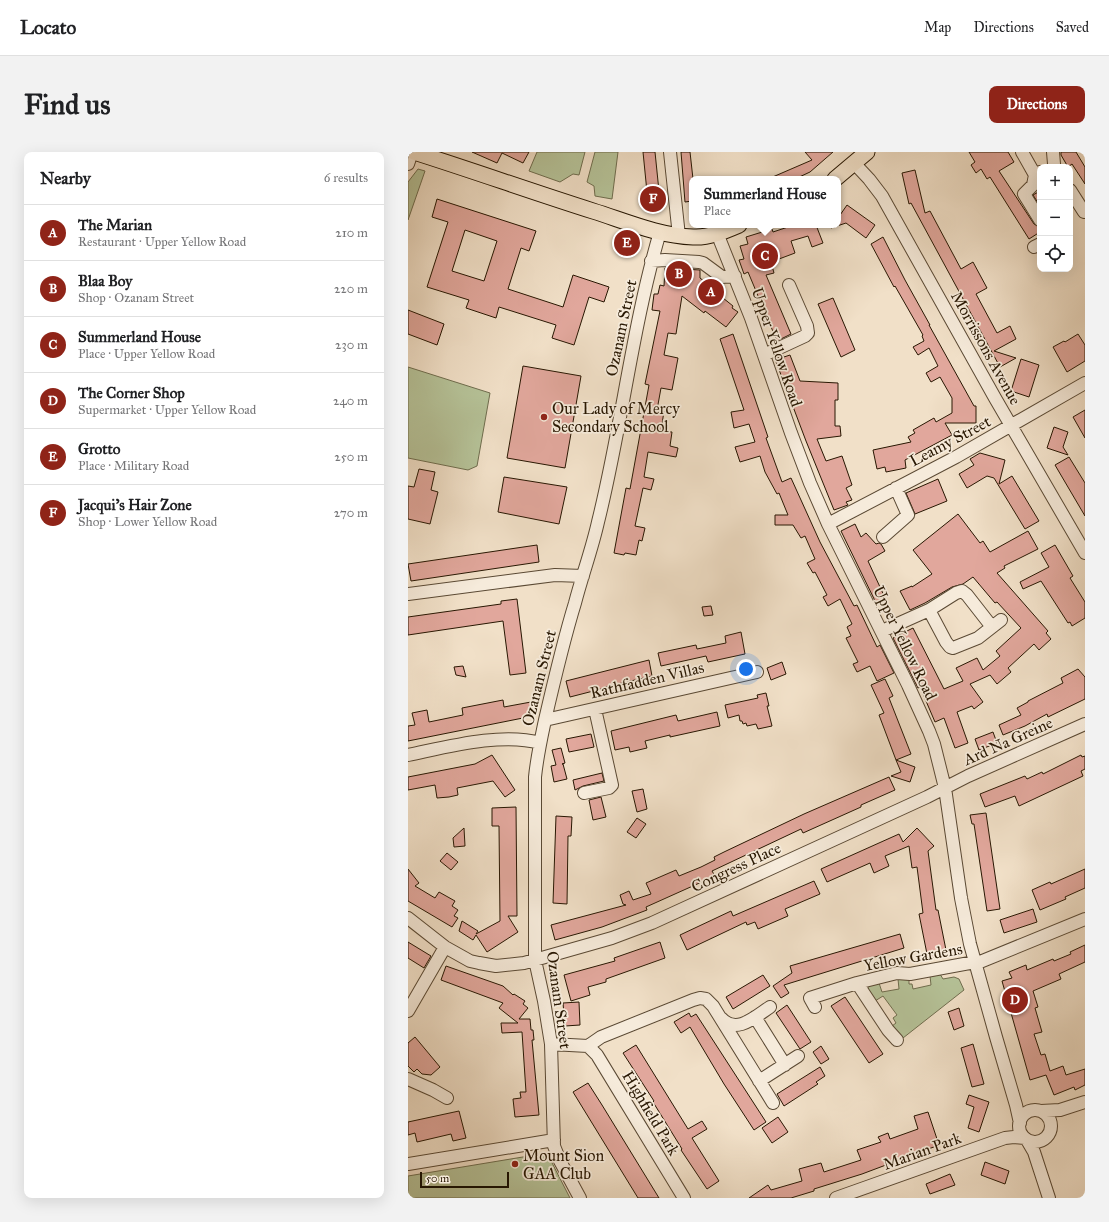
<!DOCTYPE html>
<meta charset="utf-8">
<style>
body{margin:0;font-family:"IM FELL Great Primer",serif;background:#f2f2f2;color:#202124}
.controls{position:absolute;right:12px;top:12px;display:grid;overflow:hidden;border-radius:8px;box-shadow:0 4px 16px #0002}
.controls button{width:36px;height:36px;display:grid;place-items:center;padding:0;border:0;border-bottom:1px solid #e0e0e0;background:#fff;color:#202124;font:20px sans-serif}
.scale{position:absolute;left:12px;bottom:10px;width:89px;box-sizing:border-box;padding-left:4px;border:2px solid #281702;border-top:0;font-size:11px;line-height:14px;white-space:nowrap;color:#281702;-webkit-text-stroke:3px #f6ebdb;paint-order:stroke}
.you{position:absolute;left:338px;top:517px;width:14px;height:14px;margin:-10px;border:3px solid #fff;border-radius:50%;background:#1a73e8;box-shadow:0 0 0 6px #1a73e833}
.badge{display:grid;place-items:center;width:26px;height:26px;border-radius:50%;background:#8f2418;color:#fff;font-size:13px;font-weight:700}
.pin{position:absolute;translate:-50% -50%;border:2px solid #fff;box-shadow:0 1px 4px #0006}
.popup{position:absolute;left:281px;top:24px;width:152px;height:52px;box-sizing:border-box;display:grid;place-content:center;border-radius:8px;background:#fff;filter:drop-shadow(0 1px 3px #0005);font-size:13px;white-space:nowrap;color:#757577}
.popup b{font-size:15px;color:#202124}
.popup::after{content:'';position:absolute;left:50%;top:100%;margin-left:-8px;border:8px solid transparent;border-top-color:#fff}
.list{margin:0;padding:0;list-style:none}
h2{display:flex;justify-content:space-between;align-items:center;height:52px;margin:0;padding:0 16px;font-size:17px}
h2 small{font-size:13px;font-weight:400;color:#757577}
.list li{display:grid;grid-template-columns:26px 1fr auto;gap:12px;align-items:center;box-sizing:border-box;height:56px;padding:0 16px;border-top:1px solid #e0e0e0}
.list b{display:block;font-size:15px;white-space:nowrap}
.list p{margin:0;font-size:13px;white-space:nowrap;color:#757577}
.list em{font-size:13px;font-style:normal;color:#757577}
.icon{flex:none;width:22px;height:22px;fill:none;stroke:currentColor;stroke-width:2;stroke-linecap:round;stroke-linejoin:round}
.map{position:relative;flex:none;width:677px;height:1046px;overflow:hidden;border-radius:8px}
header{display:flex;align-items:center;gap:24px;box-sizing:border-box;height:56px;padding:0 20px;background:#fff;border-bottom:1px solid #e0e0e0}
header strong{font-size:19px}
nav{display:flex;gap:22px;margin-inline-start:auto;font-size:14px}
.intro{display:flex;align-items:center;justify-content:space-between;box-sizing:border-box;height:96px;padding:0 24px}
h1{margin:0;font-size:28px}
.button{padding:10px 18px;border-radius:8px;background:#8f2418;color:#fff;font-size:14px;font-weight:700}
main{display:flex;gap:24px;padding:0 24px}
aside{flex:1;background:#fff;border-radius:8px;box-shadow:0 4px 16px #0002}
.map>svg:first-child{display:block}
.green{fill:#b6c399;stroke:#6f6d4e}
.building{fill:#e1a79c;stroke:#281702;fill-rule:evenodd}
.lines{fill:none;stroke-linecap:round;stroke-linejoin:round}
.minor-casing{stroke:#5a4934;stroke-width:14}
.major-casing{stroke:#281702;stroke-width:17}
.minor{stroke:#f6ebdb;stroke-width:12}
.major{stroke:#f1e0c8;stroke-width:15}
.poi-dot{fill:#8f2418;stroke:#f6ebdb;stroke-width:1.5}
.labels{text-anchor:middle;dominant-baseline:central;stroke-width:3.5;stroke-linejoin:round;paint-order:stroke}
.street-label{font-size:16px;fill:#281702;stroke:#f6ebdb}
.poi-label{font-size:16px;fill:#281702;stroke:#f6ebdb;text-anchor:start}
</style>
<header>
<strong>Locato</strong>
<nav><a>Map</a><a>Directions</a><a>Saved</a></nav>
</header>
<div class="intro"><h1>Find us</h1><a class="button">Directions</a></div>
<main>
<aside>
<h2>Nearby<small>6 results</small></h2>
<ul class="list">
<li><span class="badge">A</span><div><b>The Marian</b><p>Restaurant · Upper Yellow Road</p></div><em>210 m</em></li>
<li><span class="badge">B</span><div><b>Blaa Boy</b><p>Shop · Ozanam Street</p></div><em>220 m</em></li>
<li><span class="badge">C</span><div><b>Summerland House</b><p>Place · Upper Yellow Road</p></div><em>230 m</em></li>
<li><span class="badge">D</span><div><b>The Corner Shop</b><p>Supermarket · Upper Yellow Road</p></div><em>240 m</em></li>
<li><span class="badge">E</span><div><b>Grotto</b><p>Place · Military Road</p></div><em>250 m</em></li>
<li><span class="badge">F</span><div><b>Jacqui's Hair Zone</b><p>Shop · Lower Yellow Road</p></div><em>270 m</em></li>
</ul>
</aside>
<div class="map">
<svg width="677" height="1046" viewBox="0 0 677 1046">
<rect width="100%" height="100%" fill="#f1e0c8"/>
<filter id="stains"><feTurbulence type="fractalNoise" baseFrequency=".005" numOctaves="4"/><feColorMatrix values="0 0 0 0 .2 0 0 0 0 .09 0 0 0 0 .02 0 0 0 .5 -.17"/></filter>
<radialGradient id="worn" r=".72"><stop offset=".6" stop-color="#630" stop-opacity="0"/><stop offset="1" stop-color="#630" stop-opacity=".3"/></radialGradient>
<path class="green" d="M129,0H177L171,23L165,22L152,30L121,19Z
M187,0H210L204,47L187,44L186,34L179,30Z
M10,17L17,19L0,68V30Z
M0,215L82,241L69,314L60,318L0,306Z
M532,822L535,827L546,825L551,827L556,838L495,886L484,874L488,871L485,866L489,863L475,844L467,849L460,839V836L462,832L471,831L474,840L491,837L490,827L501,826V832H504L505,837L523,833L522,824Z
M139,1001L162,1046H0V1024Z"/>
<path class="building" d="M64,0H121L115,11L94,1L89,11Z
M235,0H247L252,49L240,50Z
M273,0H282L285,27H284V49L277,50Z
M397,0H425L402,20L387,27H360L404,8Z
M561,0H600L606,10L591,19L626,72L632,75V80L621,87L582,25L579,27L573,17L568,21L563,13L567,10Z
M653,0H668L677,15V32L664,12L660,15L653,3Z
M507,18L517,61L522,59L553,117L565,110L579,136L568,142L589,181L602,174L608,187L586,199L608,206L592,215L503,51L501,52L494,21Z
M632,39V54L625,43Z
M29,47L128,79L121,99L113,96L100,137L155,155L165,123L201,135L196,150L181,145L166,193L144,186L148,173L91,155L88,166L58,156L61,148L19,135L40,70L24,65ZM57,78L89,89L76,129L44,119Z
M439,53L467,73L458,86L438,71L423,76L425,73H430V66Z
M386,73H408L415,91L404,95L400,84L383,89L387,101L363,110L366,121L358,123L383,182L369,189L340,120L336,122L331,108L336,107L332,94L340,92L338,85L364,77L365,80Z
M475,85L497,128L522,173H521L566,254H568V271H537L544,283L497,308L498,316L478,320L477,315L469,317L465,298L503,290L500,285L507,281L505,278L526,266L528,270L544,261V246L532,225L523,230L518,221L530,214L521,196L510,203L505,195L516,189L514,184L515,183L487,134L486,135L463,92Z
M257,116L292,118V126L311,141L310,142L325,154L324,156L330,160L318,175L297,159L296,161L274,144L268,182L260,181L256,203L270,206L264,238L253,236L249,258L256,259L253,279L264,280L262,294L270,296L268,305L240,300L236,325L246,327L243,338L235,336L227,374L237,376L234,389L231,388L228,403L217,401L216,403L206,401L218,336L222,337L241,233L237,232L252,159L244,158L246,142H250L252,133L256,134Z
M425,146L447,198L433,205L410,152Z
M0,158L36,172L29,193L0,182Z
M325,182L360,285L358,286L374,330L383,326L412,390L446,454L449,453L469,495L472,493L486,521L469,529L462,514L449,520L445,512L450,510L438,486L443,484L439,475L444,472L432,447L420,454L415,445L419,443L407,420L405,421L399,411L407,407L397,384L393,386L385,373H367V363H380L371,341L369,342L357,320L352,304L332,310L327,295L347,290L341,272L326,276L323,260L336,258L312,187Z
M670,182L677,193V209L659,220L645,195L656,189L657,190Z
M375,203L376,205L382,203L392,229L430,231V248H427V274H432L433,284L409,287L418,309L434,304L444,333L438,336L444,348L438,350L440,353L426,358L398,289L367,207Z
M613,207L631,213L621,245L603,239Z
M115,214L173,224L157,316L99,306Z
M677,258V286L665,265Z
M646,275L660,280L655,295L660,303L639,296Z
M572,301L597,308L591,332L604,324L631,369L617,377L586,326L579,324L559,336L551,322L566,313L562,307Z
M661,305L677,331V364L647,313Z
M11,317L27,320L23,338L30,340L22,372L0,367V334L6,335Z
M96,325L159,335L151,372L90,360Z
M530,327L539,349L507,362L498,341Z
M550,362L572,391L575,389L582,400L620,379L630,397L596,414L597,416L589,421L640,479L638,481L643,487L631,498L626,492L600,516L603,520L589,532L582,523L562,532L575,550L566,557L564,554L549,560L560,591L547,596L536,566L527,570L512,535L510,536L485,486L505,476L536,537L555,529L548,516L569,506L575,518L592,504L588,499L613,476L589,450L587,451L565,425L555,432L544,435L517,451L502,458L492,439L504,434V435L524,422L505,398Z
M447,372L453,385L458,381L468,392L471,391L473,392L477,399L460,409L478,448L469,453L433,379Z
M129,393L131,410L3,429L0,412Z
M647,393L665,424L662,426L677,450V466L664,474L662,470L660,471L633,429L615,437L612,430L641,415L633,401Z
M109,447L118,521L102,523L95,469L0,483V465L93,452V449Z
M303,454L305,463L296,464L294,455Z
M333,480L337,502L300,510L298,504L253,514L250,501L288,493L289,497L318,491L317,484Z
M241,508L244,524L197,535V536L162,545L158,529Z
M374,510L378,522L363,528L359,516Z
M55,514L58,525L48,523L46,515Z
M670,517L677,525V547L640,565L639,562L617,574L595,583L591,573L613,563L609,556L620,550V549L655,531L653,526Z
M477,527L485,544L481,546L503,602L488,608L471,563L476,561L463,533Z
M358,541L361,554H359L364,574L350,577L348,572L339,574L338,571L335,572L334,569H332L331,563L320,566L317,553L350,546L349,543Z
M95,548L96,555L123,550L125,564L0,589V574L7,573L4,561L19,558L21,570L55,563L54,556Z
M309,560L312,574L262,585V583L237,589L239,596L222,600L221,595L207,598L203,579L268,563L270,569Z
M585,580L589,591L571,598L567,587Z
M183,582L186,595L161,600L158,587Z
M153,596L157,611L154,612H155L159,627L146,630L143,614L148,613L144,598Z
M84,603L107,638L97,645L85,629L49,636L50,643L41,645L29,646L27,633L0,638V625L67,612Z
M673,603L674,605L677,604V617L673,619L675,624L611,654L607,644L577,655L572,642L617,624L619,627L634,620L635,622Z
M488,608L507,615L502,630L483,624L493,620Z
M194,621L196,629L175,634L167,638L165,628Z
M481,625L487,638L453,653V655L395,681L393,677L304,719L307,724L238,755L239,758L194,775L147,788L143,773L218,753L215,752L212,743L221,739L225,748L243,742L238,731L268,718L271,724L293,715L307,708L306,705L316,700L396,662Z
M235,637L239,657L229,660L224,639Z
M193,645L198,665L185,668L181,648Z
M108,655L109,764H100L110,780L79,800L68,783L65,788L51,779L54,769L70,779L68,782L92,769L91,674H84V656Z
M578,661L592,757L579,759L566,672H564L562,663Z
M148,664L164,665L163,684H160L159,752L145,751Z
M229,666L238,672L228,686L219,680Z
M56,676L57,694L46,695L45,686Z
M509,676L526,694L520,699L528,758H530L539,803L520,807L511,762L515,761L509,715L504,716L501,694L477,704L481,714L466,721L462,711L419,730L413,717L491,682L495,690Z
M39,701L50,710L43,718L32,709Z
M0,717L11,731L7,734L27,746L31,740L47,749L44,754L50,758L46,764L50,766L44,775L0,749Z
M677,717V736L657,745L658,747L632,758L624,738L642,730L643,732Z
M406,729L412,742L377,757L380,764L350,777L347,770L339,773L338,770L279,798L272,783L323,759L325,764Z
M625,757L629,770L596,781L592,768Z
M492,782L496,796L376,833L381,841L373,846L365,834L384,821L382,814Z
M0,790L23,804L16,816L0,806Z
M252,790L257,806L198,827V830L180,835L182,843L163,849L156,823L207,809L206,806Z
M677,793V810L651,822L653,827L625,839L630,855L627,856L634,880L626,882L633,903L637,902L642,919L655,914L658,923L677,917V933L667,938L666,935L646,943L638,923L622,928L594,829L604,826L601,820L618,813L619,818L645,807L646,809L663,802L662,800Z
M38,814L95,834L105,843L106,842L117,849L115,852L120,856L111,867H122L123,878H125L126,888H124L131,963L107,965L105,947L113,946L112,940H118L114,880L94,881L93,871H110L91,856L95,851L33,828Z
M355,823L362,834L325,857L318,845Z
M437,845L475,902L461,911L423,854Z
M171,850L172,873L157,874L155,851Z
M379,853L403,890L392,897L368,861Z
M551,856L556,874L546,878L540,860Z
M281,861L283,865L288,862L358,970L346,978L316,932L282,875L273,881L266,870Z
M7,885L32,915L23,923L14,922L9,917L6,920L0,914V891Z
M565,892L576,932L564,935L553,896Z
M228,893L280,977L294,969L299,977L284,986L311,1029L299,1037L273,998L274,997L245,950L246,949L215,901Z
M413,894L421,907L413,912L405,900Z
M412,915L417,924L408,930L410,932L376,954L369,942Z
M180,931L194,953L251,1046H230L165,940Z
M561,943L581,950L571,980L560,976L566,955L558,952Z
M51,959L58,986L45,989L43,982L9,990L7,981L0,983V970Z
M520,960L531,993L454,1022L406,1037V1039L383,1046H341L360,1033L363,1038L394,1029L391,1017L413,1011L416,1020L453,1008L449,998L473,990L470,985L480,981L482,987L510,977L506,964Z
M370,965L380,980L364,991L354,976Z
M577,1010L601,1019L597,1032L573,1023Z
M542,1022L547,1033L522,1042L518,1032Z"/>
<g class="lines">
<g class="minor-casing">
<path id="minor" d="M262,0L271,84
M614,0L627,23
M645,0L646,12
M446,11L461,27L474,44L587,246L677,401
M0,12L4,0
M632,20L627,23L625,33L616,42L632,68
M662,38L676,60
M309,81L343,166L383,281L402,331L420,372L500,533L521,579L526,592L537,636L553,746L562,792L588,885L608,953L612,971
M626,95L632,92
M243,109L257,108L291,110L295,111L314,125L327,124
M356,203L397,184L400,181L399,174L381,133
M420,372L548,305L677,231
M475,385L500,363L488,336
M0,442L147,423L175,424
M521,458L548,441L554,439L559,443L584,475
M474,479L521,458L538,490L542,495L545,496L570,486L593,468
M137,568L349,520
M0,603C39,595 94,580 132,591
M176,641L201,636L204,633L187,557
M0,766L37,795L62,809L71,811L88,814L116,811L204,786L244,771L519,645L560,624L677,572
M567,812L677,767
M449,831L480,878L489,888
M407,855L402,846L449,831L489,821L502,822L567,810
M0,859L37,795
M347,865L377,913
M313,866C328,883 347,865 362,855
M143,892L180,894L193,885L285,848L292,846L298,847L305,854L365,951
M180,894L189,903L276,1046
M0,927L25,938L39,946
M351,929L390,904
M611 974a16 16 0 1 1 32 0a16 16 0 1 1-32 0Z
M633,959L652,958L677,950
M619,988L626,1000L641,1046
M0,1012L146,988
M172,1046L152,1009L146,994L143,892L136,849L127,808V625C129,605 133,587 137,568C146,529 155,490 167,451C174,424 184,397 190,370C214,274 224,175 252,80
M428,1046L597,986L606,985L617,986"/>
</g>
<g class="major-casing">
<path id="major" d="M6,0C66,19 125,40 185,59C217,69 251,84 285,85C301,86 317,79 331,73
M427,27L459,0"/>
</g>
<use href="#minor" class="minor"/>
<use href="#major" class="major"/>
</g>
<g class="poi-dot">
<circle cx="136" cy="265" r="4"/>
<circle cx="107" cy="1012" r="4"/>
</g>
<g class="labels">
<g class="street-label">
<text transform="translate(213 176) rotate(-78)">Ozanam Street</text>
<text transform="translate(369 195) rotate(71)">Upper Yellow Road</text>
<text transform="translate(578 196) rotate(61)">Morrissons Avenue</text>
<text transform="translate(542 289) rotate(-28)">Leamy Street</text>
<text transform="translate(497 491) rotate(64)">Upper Yellow Road</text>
<text transform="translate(131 526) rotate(-76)">Ozanam Street</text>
<text transform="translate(239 528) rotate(-13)">Rathfadden Villas</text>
<text transform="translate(600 589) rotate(-24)">Ard Na Greine</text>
<text transform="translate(328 715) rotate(-25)">Congress Place</text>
<text transform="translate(505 805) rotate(-10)">Yellow Gardens</text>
<text transform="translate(151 848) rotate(82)">Ozanam Street</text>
<text transform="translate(243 961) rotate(59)">Highfield Park</text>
<text transform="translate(514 999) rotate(-20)">Marian Park</text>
</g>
<g class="poi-label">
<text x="144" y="256">Our Lady of Mercy<tspan x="144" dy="18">Secondary School</tspan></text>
<text x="115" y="1003">Mount Sion<tspan x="115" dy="18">GAA Club</tspan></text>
</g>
</g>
<rect width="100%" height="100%" filter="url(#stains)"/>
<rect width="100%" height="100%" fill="url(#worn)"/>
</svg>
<div class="controls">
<button>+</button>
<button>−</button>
<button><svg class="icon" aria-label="locate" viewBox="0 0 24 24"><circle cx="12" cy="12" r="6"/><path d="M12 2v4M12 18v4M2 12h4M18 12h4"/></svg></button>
</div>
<div class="scale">50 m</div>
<div class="you"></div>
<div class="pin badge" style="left:303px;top:140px">A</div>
<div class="pin badge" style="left:271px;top:122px">B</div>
<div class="pin badge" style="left:357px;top:104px">C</div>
<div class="popup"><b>Summerland House</b>Place</div>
<div class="pin badge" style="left:607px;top:848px">D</div>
<div class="pin badge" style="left:219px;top:91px">E</div>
<div class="pin badge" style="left:245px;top:47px">F</div>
</div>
</main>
